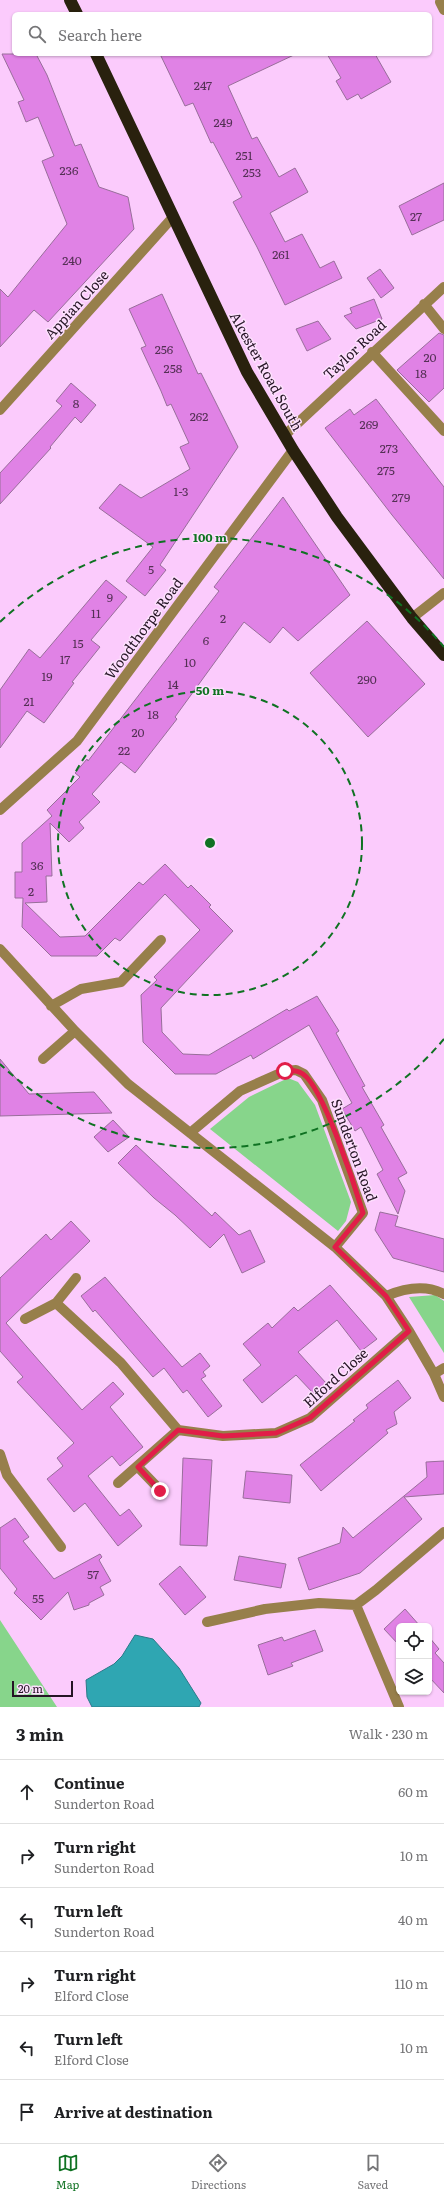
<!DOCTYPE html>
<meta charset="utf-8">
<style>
body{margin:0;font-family:Literata,serif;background:#f6f6f6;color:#202124}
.controls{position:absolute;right:12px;bottom:12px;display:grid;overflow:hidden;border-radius:6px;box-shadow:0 1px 3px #0004}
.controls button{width:36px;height:36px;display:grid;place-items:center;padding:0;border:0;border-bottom:1px solid #e0e0e0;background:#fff;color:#202124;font:20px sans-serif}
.scale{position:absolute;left:12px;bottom:10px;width:61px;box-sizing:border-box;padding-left:4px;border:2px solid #251425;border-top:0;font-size:11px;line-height:14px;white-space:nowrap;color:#251425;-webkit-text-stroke:3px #fde0fd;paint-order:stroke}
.stop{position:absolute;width:12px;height:12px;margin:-9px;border:3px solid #e11d48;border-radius:50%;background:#fff}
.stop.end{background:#e11d48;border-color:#fff;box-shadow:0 1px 4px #0008}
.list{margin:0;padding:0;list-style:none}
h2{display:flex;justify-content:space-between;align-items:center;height:52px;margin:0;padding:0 16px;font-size:17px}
h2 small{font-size:13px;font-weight:400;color:#757577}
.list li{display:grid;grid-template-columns:26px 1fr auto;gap:12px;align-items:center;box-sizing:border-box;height:64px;padding:0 16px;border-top:1px solid #e0e0e0}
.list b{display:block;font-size:15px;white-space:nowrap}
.list p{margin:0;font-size:13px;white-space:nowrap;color:#757577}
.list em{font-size:13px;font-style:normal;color:#757577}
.icon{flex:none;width:22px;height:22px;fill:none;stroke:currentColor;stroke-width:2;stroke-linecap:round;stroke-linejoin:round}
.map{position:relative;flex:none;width:444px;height:1707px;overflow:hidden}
.search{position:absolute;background:#fff;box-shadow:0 1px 3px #0004;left:12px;right:12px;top:12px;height:44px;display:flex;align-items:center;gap:10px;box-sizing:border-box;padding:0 14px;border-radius:6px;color:#757577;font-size:15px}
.sheet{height:436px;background:#fff}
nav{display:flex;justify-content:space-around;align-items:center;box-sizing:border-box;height:56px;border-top:1px solid #e0e0e0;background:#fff;font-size:11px;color:#757577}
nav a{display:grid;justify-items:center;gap:2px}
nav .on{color:#0f7222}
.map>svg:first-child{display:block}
.green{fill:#87d58b}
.water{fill:#2fa6b2;stroke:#2c7a88}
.building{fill:#e082e5;stroke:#986e9a}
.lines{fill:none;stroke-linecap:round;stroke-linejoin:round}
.minor{stroke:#977f4b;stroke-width:10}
.highway{stroke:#29210e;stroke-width:12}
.route{stroke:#e11d48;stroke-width:5}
.ring{fill:none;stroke:#0f7222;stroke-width:2;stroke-dasharray:7 5}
.labels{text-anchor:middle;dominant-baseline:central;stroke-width:3;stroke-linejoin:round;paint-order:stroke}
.number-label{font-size:12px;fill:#543055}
.street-label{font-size:14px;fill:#251425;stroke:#fde0fd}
.centre{fill:#0f7222;stroke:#fde0fd;stroke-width:2}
.ring-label{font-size:12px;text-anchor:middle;font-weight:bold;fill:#0f7222;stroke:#fde0fd;stroke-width:3;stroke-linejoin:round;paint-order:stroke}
</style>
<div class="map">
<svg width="444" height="1707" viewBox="0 0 444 1707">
<rect width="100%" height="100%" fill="#fbcbfc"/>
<path class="green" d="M288,1078L298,1082L315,1105L351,1202L346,1221L338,1231L210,1129L249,1097Z
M435,1295L444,1301V1353L409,1297Z
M0,1620L57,1707H0Z"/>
<path class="water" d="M135,1635L153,1639L179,1668L201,1703L199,1707H92L87,1697L86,1680L114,1664L122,1656Z"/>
<path class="building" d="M2,54H36L47,75L75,146L81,144L99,187L128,197L134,229L48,322L34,310L0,347V289L8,297L67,224L42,161L54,156L38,117L26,122L18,102L24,100Z
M160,54H296L228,86L252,139L257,137L279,177L295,168L308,192L270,213L285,242L302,234L320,268L334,261L342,278L285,305L257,247L233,202L242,197L213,142L211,143L193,103L185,106Z
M327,54H375L391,82L361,99L358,94L347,100L336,81L341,78Z
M444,183V220L412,235L399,206Z
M380,269L394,288L381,298L367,278Z
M162,294L198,374L201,373L238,447L160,565L166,570L145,596L126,581L153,547L99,508L120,484L141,498L190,469L180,447L189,443L171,404L167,406L161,391L141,348L146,346L129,309Z
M374,299L382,319L356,329L344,316L352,313L350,308Z
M318,321L331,339L307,351L296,329Z
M439,333L444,335V388L429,402L397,370Z
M71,383L96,405L81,423L75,417L50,447L51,448L0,504V473L62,406L56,401Z
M376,399L444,487V579L392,515L325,428L350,409L354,415Z
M283,497L350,595L298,641L283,627L270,643L244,622L175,717L177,719L135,773L121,762L92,794L100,802L79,822L84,828L69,842L50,823L52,876H46L47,902L25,903L60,937L85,936L139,882L143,885L165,864L188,888L191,885L211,905L209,907L233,931L161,1008L162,1032L183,1054L209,1055L287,1009L289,1011L317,996L339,1031L336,1033L365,1086L362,1087L384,1125L381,1127L407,1173L398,1178L405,1191L398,1214L377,1174L383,1170L361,1127L355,1131L342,1109L352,1103L309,1025L253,1059L251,1055L216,1074H175L143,1042L141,995L157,980L154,977L200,930L165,894L120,941L115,938L97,956H51L22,927L23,898H15V872H22V843L52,816L47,810L80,777L75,773L87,759L88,761L219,591L214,587Z
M106,580L127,597L91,640L100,647L72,682L74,683L44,723L27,711L0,748V690L29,649L40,658Z
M367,621L425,684L368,737L310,673Z
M0,1059L29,1094L94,1092L112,1113L0,1116Z
M113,1120L129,1137L108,1152L94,1137Z
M136,1145L212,1216L215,1212L239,1235L250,1230L265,1262L242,1273L224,1234L210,1248L175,1215L154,1198L118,1163Z
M380,1212L398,1216L395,1226L444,1239V1272L393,1258L375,1230Z
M71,1221L90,1241L6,1323L82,1410L113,1382L124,1394L110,1407L143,1447L120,1466L112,1456L88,1476L120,1516L129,1509L142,1526L118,1546L85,1503L74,1512L47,1479L63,1466L57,1458L74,1443L17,1382L23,1377L0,1351V1278L46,1234L51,1240Z
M105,1277L182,1367L200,1353L210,1366L203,1372L206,1376L201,1379L222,1406L208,1417L187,1390L183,1393L164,1368L153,1377L95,1310L93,1312L81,1296Z
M330,1285L377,1339L361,1351L337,1320L298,1352L326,1383L314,1394L296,1375L262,1403L243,1380L261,1365L243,1344L268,1323L272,1328L294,1307L298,1311Z
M398,1380L411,1398L394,1412L397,1424L386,1430L388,1433L321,1491L300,1465L355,1421L353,1420L368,1408L366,1405Z
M183,1458L212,1460L207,1546L180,1545Z
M444,1461V1494L404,1497L422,1519L360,1573L309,1590L298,1558L340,1543L343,1527L353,1538L427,1477L426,1462Z
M246,1471L292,1475L290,1503L243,1498Z
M15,1518L29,1537L23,1541L54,1579L100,1554L102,1557L99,1560L111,1581L100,1587L104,1595L89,1603V1605L74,1610L68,1592L41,1620L14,1593L17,1589L0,1568V1528Z
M239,1556L286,1564L281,1588L234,1580Z
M180,1566L206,1597L185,1615L159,1584Z
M405,1609L420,1626H399V1645L384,1629Z
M315,1630L323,1651L291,1663L293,1666L268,1675L258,1645L282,1637L284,1641Z
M429,1637L439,1649L435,1653L444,1663V1693L429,1677Z"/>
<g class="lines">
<path class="minor" d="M440,2L444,10
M424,304L444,329
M372,352L444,431
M0,410L173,217
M286,434L444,287
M412,618L444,593
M0,810L77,741L293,450
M0,949L75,1031L128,1084L335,1247L386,1296L409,1331L434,1374L444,1397
M51,1006L81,989L121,982L161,940
M43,1059L75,1031
M190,1133L240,1091L285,1071L296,1070L304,1074L322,1100L363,1213L335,1247
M386,1296C405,1288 425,1284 444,1294
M56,1303L121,1363L178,1430L223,1436L276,1433L310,1418L409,1331
M25,1319L56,1303L76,1278
M434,1374L444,1368
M0,1454L7,1475L61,1547
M138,1467L161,1491
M118,1483L178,1430
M207,1622L265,1609L319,1603L356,1605
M399,1707L356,1605L376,1590L444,1532"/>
<path class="highway" d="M70,0L77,14
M96,54L247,372L293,450L337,517L412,618L444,655"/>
</g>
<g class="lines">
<path class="route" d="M160,1491L138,1467L178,1430L223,1436L276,1433L310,1418L409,1331L386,1296L335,1247L363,1213C355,1186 323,1087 303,1074C297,1070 292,1070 285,1071"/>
</g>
<g class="ring">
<circle cx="210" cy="843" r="152"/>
<path d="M444 1039A305 305 0 0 1 0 1064M0 622A305 305 0 0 1 444 647"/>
</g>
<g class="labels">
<g class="number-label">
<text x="203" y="85">247</text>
<text x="223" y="122">249</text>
<text x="244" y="155">251</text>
<text x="69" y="170">236</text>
<text x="252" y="172">253</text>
<text x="416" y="216">27</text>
<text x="281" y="254">261</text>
<text x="72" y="260">240</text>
<text x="164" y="349">256</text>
<text x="430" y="357">20</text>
<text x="173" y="368">258</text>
<text x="421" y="373">18</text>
<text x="76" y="403">8</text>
<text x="199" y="416">262</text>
<text x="369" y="424">269</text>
<text x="389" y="448">273</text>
<text x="386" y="470">275</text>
<text x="181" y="491">1-3</text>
<text x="401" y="497">279</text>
<text x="151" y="569">5</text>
<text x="110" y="597">9</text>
<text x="96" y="613">11</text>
<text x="223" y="618">2</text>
<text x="206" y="640">6</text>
<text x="78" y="643">15</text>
<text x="65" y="659">17</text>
<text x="190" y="662">10</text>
<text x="47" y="676">19</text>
<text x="367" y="679">290</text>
<text x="173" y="684">14</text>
<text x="29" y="701">21</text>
<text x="153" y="714">18</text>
<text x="138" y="732">20</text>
<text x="124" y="750">22</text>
<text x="37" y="865">36</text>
<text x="31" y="891">2</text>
<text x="93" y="1574">57</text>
<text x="38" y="1598">55</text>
</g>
<g class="street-label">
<text transform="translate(76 304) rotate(-48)">Appian Close</text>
<text transform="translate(354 349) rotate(-43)">Taylor Road</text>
<text transform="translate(267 371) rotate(61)">Alcester Road South</text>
<text transform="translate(143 628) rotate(-54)">Woodthorpe Road</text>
<text transform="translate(355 1150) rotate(70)">Sunderton Road</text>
<text transform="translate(335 1377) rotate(-42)">Elford Close</text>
</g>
</g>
<circle cx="210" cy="843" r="6" class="centre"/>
<g class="ring-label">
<text x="210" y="542">100 m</text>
<text x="210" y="695">50 m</text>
</g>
</svg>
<div class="controls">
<button><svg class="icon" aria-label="locate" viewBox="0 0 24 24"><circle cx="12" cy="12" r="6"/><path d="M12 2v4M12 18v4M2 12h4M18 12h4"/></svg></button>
<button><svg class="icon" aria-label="layers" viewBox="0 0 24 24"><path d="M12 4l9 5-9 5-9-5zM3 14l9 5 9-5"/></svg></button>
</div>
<div class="scale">20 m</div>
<div class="stop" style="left:285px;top:1071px"></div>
<div class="stop end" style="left:160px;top:1491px"></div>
<div class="search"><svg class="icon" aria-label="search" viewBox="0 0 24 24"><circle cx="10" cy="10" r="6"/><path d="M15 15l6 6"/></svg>Search here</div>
</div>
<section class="sheet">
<h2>3 min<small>Walk · 230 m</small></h2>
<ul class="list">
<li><svg class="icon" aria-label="ahead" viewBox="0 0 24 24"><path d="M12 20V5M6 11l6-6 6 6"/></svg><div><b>Continue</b><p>Sunderton Road</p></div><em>60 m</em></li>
<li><svg class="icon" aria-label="right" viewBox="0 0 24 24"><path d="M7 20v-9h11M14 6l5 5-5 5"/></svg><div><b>Turn right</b><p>Sunderton Road</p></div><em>10 m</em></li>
<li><svg class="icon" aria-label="left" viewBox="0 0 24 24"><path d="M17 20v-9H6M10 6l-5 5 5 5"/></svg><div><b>Turn left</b><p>Sunderton Road</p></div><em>40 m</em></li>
<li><svg class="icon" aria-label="right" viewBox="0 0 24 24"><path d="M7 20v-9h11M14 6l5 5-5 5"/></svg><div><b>Turn right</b><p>Elford Close</p></div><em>110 m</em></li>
<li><svg class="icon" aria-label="left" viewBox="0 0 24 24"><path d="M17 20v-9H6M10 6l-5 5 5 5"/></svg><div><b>Turn left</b><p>Elford Close</p></div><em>10 m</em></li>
<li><svg class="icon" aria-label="arrive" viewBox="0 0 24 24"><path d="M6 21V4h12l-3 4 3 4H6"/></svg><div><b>Arrive at destination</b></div></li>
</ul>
</section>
<nav>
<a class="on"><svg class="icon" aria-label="map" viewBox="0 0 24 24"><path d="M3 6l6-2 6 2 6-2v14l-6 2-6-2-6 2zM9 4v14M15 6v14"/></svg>Map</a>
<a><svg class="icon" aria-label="directions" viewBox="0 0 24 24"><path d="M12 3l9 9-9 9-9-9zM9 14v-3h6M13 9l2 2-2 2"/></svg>Directions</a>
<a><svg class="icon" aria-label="saved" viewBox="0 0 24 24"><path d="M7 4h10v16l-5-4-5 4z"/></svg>Saved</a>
</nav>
